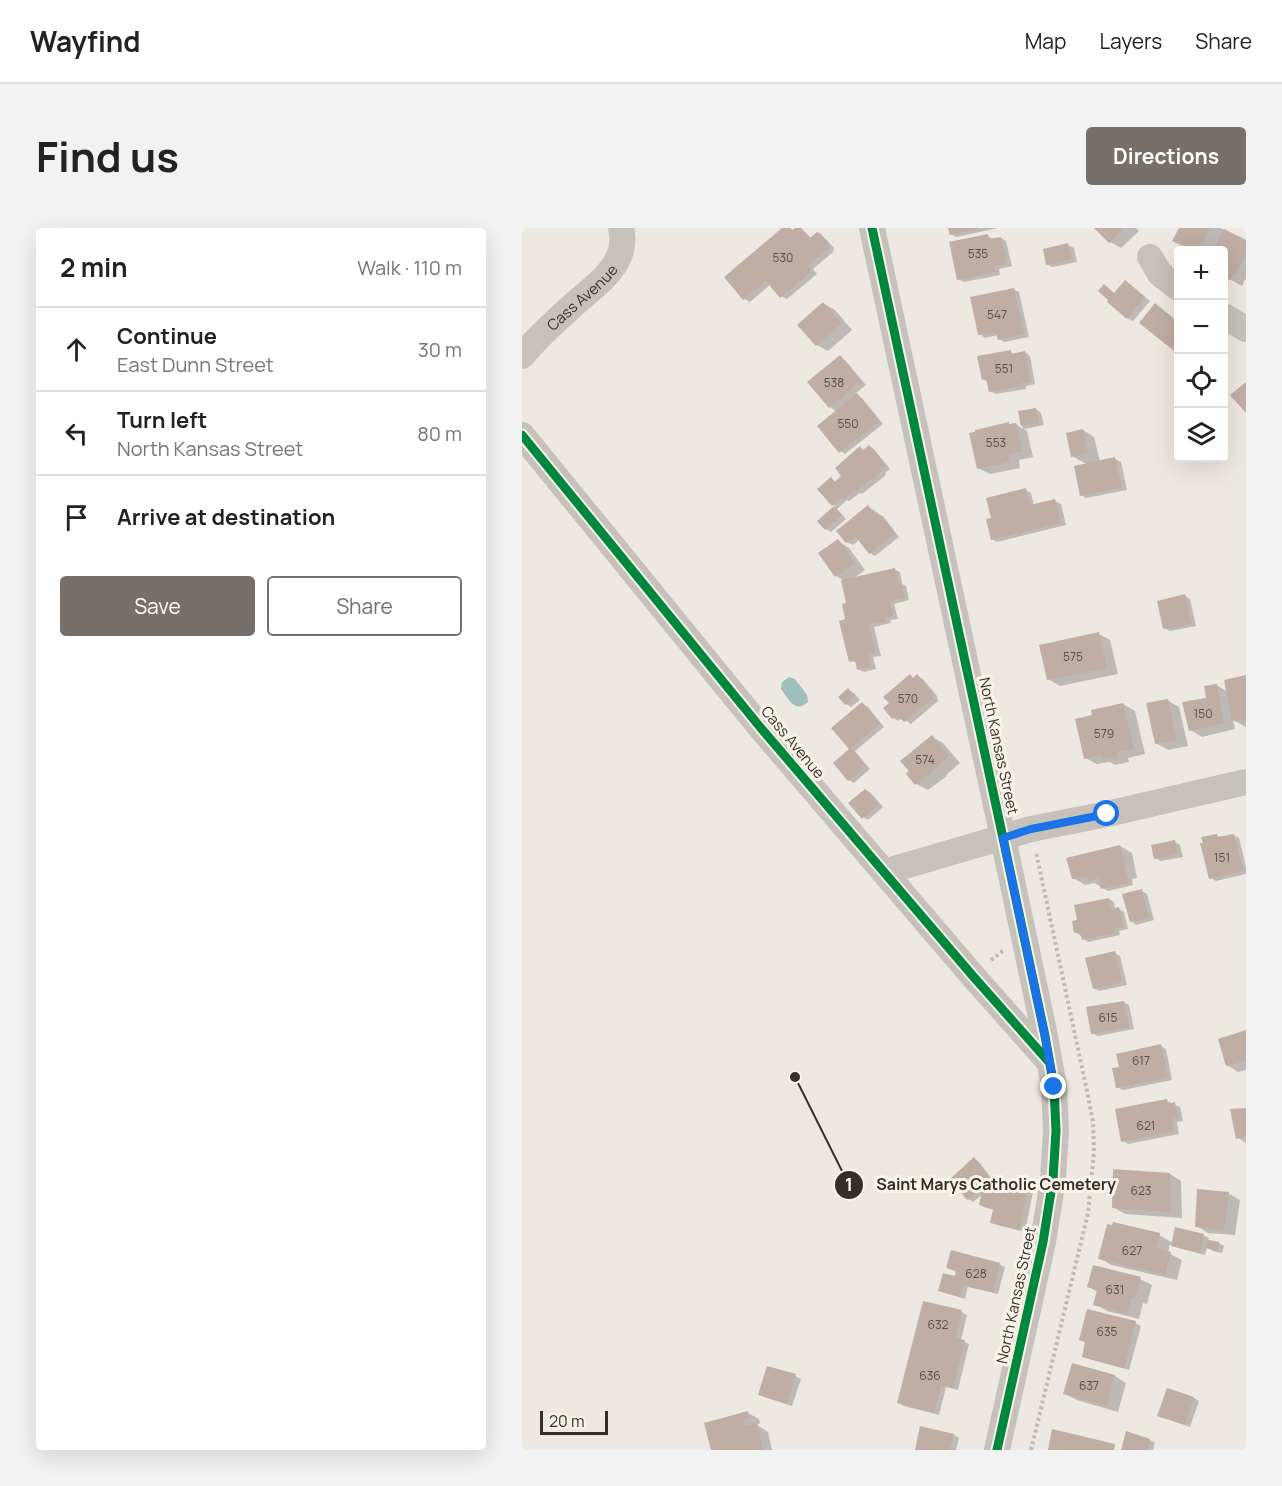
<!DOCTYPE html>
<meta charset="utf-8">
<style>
body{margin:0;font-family:Manrope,sans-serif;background:#f2f2f2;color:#222}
.controls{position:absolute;right:18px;top:18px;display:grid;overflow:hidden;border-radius:6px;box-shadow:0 6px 24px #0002}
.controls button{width:54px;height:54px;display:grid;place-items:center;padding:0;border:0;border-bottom:2px solid #e0e0e0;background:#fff;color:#222;font:30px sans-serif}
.scale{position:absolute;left:18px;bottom:15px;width:68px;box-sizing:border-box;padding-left:6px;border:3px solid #372e29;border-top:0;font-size:16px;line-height:21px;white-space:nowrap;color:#372e29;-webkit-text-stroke:4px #f9f3ea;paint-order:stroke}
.stop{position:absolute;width:18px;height:18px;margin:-14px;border:4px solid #1a73e8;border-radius:50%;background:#fff}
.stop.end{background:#1a73e8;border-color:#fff;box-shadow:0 2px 6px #0008}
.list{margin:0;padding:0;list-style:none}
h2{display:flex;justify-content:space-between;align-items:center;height:78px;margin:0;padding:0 24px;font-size:26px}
h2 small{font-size:20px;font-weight:400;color:#767676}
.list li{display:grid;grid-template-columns:39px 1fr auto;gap:18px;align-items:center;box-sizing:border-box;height:84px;padding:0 24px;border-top:2px solid #e0e0e0}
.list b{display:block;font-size:22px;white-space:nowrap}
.list p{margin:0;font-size:20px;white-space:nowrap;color:#767676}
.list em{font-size:20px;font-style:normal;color:#767676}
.actions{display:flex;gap:12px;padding:18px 24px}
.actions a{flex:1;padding:14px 0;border:2px solid #776f6a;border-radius:6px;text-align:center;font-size:21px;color:#776f6a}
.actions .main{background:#776f6a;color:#fff}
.icon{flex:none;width:33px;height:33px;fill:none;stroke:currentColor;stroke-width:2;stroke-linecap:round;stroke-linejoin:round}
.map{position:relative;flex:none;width:724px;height:1222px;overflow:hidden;border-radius:6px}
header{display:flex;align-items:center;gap:36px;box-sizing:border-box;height:84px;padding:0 30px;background:#fff;border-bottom:2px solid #e0e0e0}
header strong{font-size:28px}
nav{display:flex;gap:33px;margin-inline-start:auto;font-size:21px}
.intro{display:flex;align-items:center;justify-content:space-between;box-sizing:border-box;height:144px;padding:0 36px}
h1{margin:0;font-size:42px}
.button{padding:15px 27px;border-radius:6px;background:#776f6a;color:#fff;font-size:21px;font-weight:700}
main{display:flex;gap:36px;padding:0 36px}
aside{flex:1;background:#fff;border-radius:6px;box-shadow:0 6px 24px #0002}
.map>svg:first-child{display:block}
.water{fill:#9fbebe}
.shadow{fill:#0003}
.building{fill:#c0ada4}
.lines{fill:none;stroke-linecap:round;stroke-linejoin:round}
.path{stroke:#bfb9b4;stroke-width:4;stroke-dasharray:3 3;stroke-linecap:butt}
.minor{stroke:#c7c1bb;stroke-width:26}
.cycleway-casing{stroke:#f9f3ea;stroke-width:13}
.cycleway{stroke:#00873e;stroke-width:9}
.route{stroke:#1a73e8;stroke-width:8}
.labels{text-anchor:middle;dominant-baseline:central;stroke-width:6;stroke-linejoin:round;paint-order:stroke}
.number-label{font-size:12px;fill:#594e48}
.street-label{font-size:15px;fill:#372e29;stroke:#f9f3ea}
.leader{fill:none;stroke:#372e29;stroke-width:2}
.callout-dot{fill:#372e29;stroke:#f9f3ea;stroke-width:2}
.mark-label{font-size:18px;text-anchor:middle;font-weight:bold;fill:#fff}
.callout-label{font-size:16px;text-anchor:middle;font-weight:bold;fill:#372e29;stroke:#f9f3ea;stroke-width:6;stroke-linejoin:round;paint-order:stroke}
</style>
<header>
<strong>Wayfind</strong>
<nav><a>Map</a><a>Layers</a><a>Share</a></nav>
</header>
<div class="intro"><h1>Find us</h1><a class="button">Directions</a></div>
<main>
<aside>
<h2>2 min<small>Walk · 110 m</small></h2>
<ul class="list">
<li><svg class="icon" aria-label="ahead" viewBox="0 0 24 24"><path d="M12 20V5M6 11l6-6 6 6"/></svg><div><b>Continue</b><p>East Dunn Street</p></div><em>30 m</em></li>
<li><svg class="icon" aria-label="left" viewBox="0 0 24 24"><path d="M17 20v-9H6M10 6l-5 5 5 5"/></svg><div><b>Turn left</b><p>North Kansas Street</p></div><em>80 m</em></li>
<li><svg class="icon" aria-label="arrive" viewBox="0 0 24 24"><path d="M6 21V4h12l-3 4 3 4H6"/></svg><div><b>Arrive at destination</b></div></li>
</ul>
<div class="actions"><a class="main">Save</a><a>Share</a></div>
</aside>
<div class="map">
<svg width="724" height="1222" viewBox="0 0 724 1222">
<rect width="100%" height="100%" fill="#eee8e2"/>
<path class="water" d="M267,449L273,451L285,467L286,474C272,486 267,471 259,461L260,454Z"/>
<path class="shadow" d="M262,0H268L272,3L275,0H279L290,11L295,6L304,11L312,20L311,24L291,41L295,46L265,71L259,68L249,56L228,74L222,71Z
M427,0H476L434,9L429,6Z
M574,0H614L617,3L599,20L588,14Z
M659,0H699L724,14V52L723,51L720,58L702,48V22H671L664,19Z
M466,8L472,12L479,10L484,13L490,38L477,41L478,47L442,54L436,51Z
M546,17L552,20L555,34L530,39L525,36Z
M609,57L628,73L611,93L605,90L593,66Z
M492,61L497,64L507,109L482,114L477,111L476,107L463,110L458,106Z
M302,76L313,82L330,102L306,123L295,117Z
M488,124L493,126L503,124L508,128L513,156L504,158V161L474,166L468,163L467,155L461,151Z
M318,129L323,132L344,157L333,166L340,170L361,196L323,226L318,223L315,184L308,179Z
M514,181L519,185L522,197L502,201L505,203L511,229L497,232L498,240L468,246L456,240L455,206L494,196L501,201L498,185Z
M561,202L572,209L578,234L593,231L599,234L605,262L564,270L559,267L566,237L550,228Z
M347,218L352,221L368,241L363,245L364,247L340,266L338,265L327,273L325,272L315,281L324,291L309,304L304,301L297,293L314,278L311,277L309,251L314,254L341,222Z
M503,262L509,265L512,278L533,273L539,276L544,297L475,314L470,311L471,291Z
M346,279L352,282L355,286L361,288L377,309L353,328L348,325L337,312L331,317L325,314Z
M316,313L327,320L343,342L332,350L372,341L378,344L380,356L384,358L387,372L372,376L376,391L368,392L369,395L352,399L359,428L351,429L354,441L342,444L336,441L335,435L328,433L325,392L326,376L321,352L314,348Z
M663,368L668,371L674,398L648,403L642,400Z
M577,406L588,412L596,446L538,458L526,451Z
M395,448L401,451L415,468L416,473L389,496L380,490L376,493L371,490Z
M724,448V499L711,492L713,501L680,509L668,502L694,457L706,464Z
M326,462L332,465L338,472L329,479L324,476Z
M645,472L657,479L666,518L646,522L634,515Z
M340,476L346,479L362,499L333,523L348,541L332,555L327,552L330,521L312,500Z
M601,476L613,483L623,526L606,530L607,534L593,537L588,534L575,536L563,530Z
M410,509L421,515L438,535L424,547L425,548L406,562L394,556L389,544Z
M344,562L349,565L361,579L346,592L341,589Z
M694,607L699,610L711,607L717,610L724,639V646L694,653L689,650Z
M653,614L658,617L661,629L639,633L633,630Z
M598,618L610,625L615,650L610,651L611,657L586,663L572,655L563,657L551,650Z
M620,663L625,666L632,692L614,697L609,693Z
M587,671L592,674L593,682L597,681L602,684L606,701L597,703L598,707L566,714L554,704L557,693Z
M593,725L598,728L605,757L577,763L572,760Z
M602,774L607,777L612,801L576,808L570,805Z
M724,804V842L716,844L705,837Z
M638,818L644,821L650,852L601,862L595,859L599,840Z
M645,873L658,879L661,893L655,894L657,906L606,916L601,913Z
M724,881V915L716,910Z
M452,931L457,934L471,952L505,960L511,964L503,1004L475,997L470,994L472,982L464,980L458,977L461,966L451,974L446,971L430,951Z
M648,946L659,953L660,990L603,986L591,979Z
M706,965L718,972L713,1007L686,1005L675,998Z
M637,1007L651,1015L681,1007L687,1010L686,1013L697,1015L702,1018L700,1025L691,1023L685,1019L683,1027L656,1020L648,1016L646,1025L660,1032L655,1052L589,1037L578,1030Z
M477,1036L483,1039L476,1066L446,1059L443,1071L423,1065L418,1062L434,1050L436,1044L426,1040Z
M618,1051L630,1057L625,1076L621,1075L617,1091L585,1083L573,1076L576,1064L567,1059Z
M439,1084L445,1087L439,1112L447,1116L436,1162L424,1159L417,1187L382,1178L377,1175Z
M613,1095L619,1098L607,1142L567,1131L561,1128L564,1115L559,1112Z
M273,1148L279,1151L270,1178L243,1169L238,1166Z
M593,1148L604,1155L596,1184L555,1172L543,1166Z
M672,1170L677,1173L668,1199L637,1187Z
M226,1185L237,1191L238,1195L235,1197L246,1204L250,1222H190Z
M605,1205L628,1212L633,1215L631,1222H600Z
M432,1207L437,1210L434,1222H394Z"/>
<path class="building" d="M260,0H268L270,2L273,0H279L288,10L295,4L299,6L307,16L306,21L286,38L290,43L258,70L244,53L221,72L202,49Z
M426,0H456V1L428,7Z
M572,0H602L587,15Z
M657,0H688L677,22H670L650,13Z
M702,1L724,12V26L713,47L711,46L708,52L702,49V22H692Z
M466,6L467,11L479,9L485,36L472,38L473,44L435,52L427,14Z
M546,15L550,31L524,37L521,21Z
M603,52L623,69L605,91L585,74L586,72L576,63L582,56L592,65Z
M492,60L502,106L476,112L474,104L456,107L448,69Z
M301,74L320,95L294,118L275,97Z
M633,75L656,94V126L617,95Z
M489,122V126L503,123L509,154L499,155V158L467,164L464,151L460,152L455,128Z
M318,127L339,153L307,180L285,154Z
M724,154V185L708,167Z
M335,165L357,193L317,225L295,198Z
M514,180L517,195L499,198L496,183Z
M487,194V196L494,195L500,223L486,226L488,234L455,241L447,205L453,204V202Z
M561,201L566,225L549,229L544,205Z
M347,217L364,237L358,242L359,243L334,264L332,262L321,272L319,270L310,278L295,261L309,249L313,254L319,248L313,240L338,218L341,222Z
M593,229L600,259L558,268L552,238Z
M504,260L508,277L533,271L539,295L469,312L464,291L469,290L464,270Z
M346,277L353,286L355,284L373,305L347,326L333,308L324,315L314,303Z
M312,278L320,287L303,302L295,293Z
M316,311L333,335L313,349L296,325Z
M373,340L376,354L379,353L383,370L368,373L371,388L363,390L364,393L347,396L354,425L347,427L349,439L335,442L333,432L327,434L317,393L323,391L320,376L324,375L319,352Z
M663,366L670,396L641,401L635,373Z
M577,404L585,440L525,452L517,417Z
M388,446L391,450L395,446L410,464L411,470L382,494L375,487L370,491L361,480L367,475L361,469Z
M724,447V493L722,494L721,491L710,493L702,452Z
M695,456L702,495L667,503L660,474L684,470L682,458Z
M326,460L333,468L323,477L316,469Z
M646,471L655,512L633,516L624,475Z
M340,474L358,495L329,520L344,538L326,553L311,535L327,521L309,500Z
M601,475L612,520L595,524L596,528L581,531L580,527L562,531L553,491L570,487L569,482Z
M410,507L427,528L401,552L400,551L393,557L384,546L387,543L378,533Z
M343,561L357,576L340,591L326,575Z
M695,606V609L712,606L721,643L687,651L678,615H681L679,609Z
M653,612L656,626L632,631L629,617Z
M598,617L607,655L579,661L577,650L566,653L565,648L550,651L544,630Z
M620,661L627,690L608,694L600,666Z
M587,670L589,681L597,679L601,699L592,701L593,705L560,712L558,704L552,705L550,693L555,692L552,677Z
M593,723L600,754L571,761L563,730Z
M602,773L607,799L569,806L564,779Z
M724,802V833L704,838L696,811Z
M639,816L646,849L594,860L590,840L597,839L594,826Z
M645,871L646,876L653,874L656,890L650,891L652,903L599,914L593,881Z
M724,880V908L714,911L708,881Z
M452,929L468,950L506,959L498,1002L468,995L471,981L457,977L461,959L445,972L428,951Z
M591,941L648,945L649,984L590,980Z
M675,961L707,964L702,1002L673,999Z
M591,994L638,1005L634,1020L649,1024L643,1047L576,1031L585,996L590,997Z
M653,999L682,1006L678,1025L649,1018Z
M686,1012L697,1014L695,1023L684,1020Z
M429,1022L478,1035L471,1064L441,1057L438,1069L416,1063L421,1045L433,1048L434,1043L424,1040Z
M571,1037L619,1049L613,1070H609L605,1086L571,1077L575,1062L565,1059Z
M401,1073L440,1082L434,1110L443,1112L431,1160L419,1157L412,1185L375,1175Z
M565,1081L614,1093L602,1140L560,1129L563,1114L557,1112Z
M550,1135L593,1147L585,1178L541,1166Z
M245,1138L274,1146L265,1176L236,1167Z
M645,1160L672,1169L663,1197L635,1188Z
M226,1183L227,1188L221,1193L224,1198L235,1195L241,1222H189L182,1195Z
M398,1198L432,1206L428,1222H393Z
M530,1201L593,1216L592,1222H526Z
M604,1203L628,1211L625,1222H599Z"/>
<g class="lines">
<path class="path" d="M469,732L482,722
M509,1222L566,985L572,924L571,894L565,863L514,624"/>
<g class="minor">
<path d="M350,0L481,610L523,808L532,859L534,903L531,951L521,1014L475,1222"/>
<path d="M628,29L638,46L656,60"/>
<path d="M702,88L724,101"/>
<path id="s1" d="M0,128C17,107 37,90 57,72C71,60 90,46 97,28C101,19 101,9 99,0"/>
<path d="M0,207L238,499L450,747L527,834"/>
<path d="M362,644L509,601L585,586L724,554"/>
</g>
<g class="cycleway-casing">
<path id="cycleway" d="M350,0L481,610L523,808L532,859L534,903L531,951L521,1014L475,1222
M0,207L238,499L450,747L527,834"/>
</g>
<use href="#cycleway" class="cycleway"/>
</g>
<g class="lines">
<path class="route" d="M532,859L523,808L481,610L509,601L585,586"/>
</g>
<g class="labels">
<g class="number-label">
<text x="456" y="25">535</text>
<text x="261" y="29">530</text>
<text x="475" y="86">547</text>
<text x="482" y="140">551</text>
<text x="312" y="154">538</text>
<text x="326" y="195">550</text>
<text x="474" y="214">553</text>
<text x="551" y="428">575</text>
<text x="386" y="470">570</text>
<text x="681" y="485">150</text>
<text x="582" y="505">579</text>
<text x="403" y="531">574</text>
<text x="700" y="629">151</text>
<text x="586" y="789">615</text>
<text x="619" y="832">617</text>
<text x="624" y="897">621</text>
<text x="619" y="962">623</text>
<text x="610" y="1022">627</text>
<text x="454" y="1045">628</text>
<text x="593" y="1061">631</text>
<text x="416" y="1096">632</text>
<text x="585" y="1103">635</text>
<text x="408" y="1147">636</text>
<text x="567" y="1157">637</text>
</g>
<g class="street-label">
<text stroke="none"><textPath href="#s1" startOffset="84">Cass Avenue</textPath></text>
<text transform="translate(271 514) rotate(50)">Cass Avenue</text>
<text transform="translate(477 518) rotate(78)">North Kansas Street</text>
<text transform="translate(494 1067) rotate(-78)">North Kansas Street</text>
</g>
</g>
<path class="leader" d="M273 849L327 957"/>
<g class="callout-dot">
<circle cx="273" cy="849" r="6"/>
<circle cx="327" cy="957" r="15"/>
</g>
<g class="mark-label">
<text x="327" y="963">1</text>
</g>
<g class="callout-label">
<text x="474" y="962">Saint Marys Catholic Cemetery</text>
</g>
</svg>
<div class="controls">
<button>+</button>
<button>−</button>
<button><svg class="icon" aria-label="locate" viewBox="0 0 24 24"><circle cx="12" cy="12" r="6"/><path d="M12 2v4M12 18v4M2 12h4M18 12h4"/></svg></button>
<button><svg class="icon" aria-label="layers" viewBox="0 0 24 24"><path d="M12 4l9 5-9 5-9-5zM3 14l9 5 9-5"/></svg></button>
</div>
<div class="scale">20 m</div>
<div class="stop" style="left:585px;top:586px"></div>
<div class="stop end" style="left:532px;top:859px"></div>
</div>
</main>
